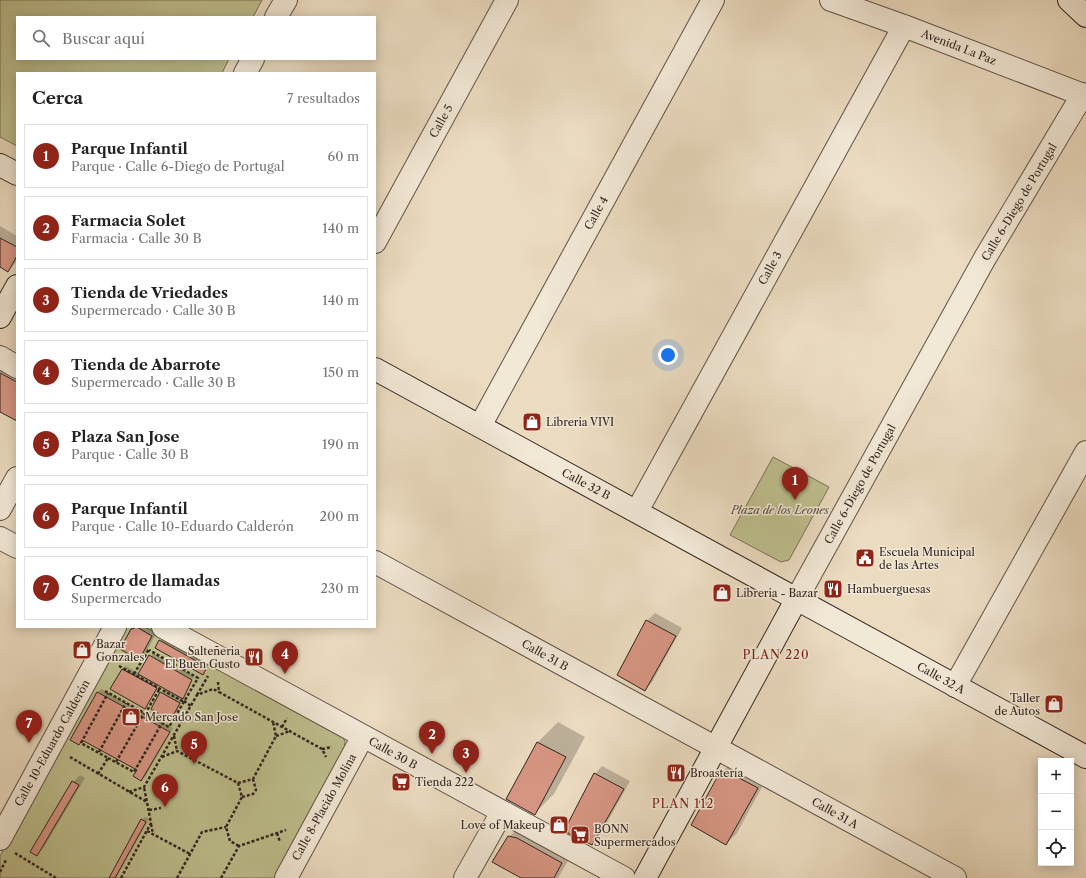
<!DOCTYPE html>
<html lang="es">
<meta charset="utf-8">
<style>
body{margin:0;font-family:"Libre Caslon Text",serif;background:#f2f2f2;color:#222}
.controls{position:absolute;right:12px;bottom:12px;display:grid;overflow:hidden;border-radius:0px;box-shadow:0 2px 10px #0003}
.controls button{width:36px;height:36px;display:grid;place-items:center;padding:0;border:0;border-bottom:1px solid #e0e0e0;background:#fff;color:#222;font:20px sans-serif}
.you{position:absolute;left:668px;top:355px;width:14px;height:14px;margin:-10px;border:3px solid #fff;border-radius:50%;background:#1a73e8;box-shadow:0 0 0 6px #1a73e833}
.badge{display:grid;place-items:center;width:26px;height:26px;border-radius:50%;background:#8f2418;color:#fff;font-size:13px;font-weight:700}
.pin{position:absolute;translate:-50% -33px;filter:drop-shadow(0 1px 2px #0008)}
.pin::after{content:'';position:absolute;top:21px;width:14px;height:12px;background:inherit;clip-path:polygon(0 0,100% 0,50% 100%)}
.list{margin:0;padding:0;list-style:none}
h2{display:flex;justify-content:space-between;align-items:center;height:52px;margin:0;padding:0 16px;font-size:17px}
h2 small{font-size:13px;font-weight:400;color:#767676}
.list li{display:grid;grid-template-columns:26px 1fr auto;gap:12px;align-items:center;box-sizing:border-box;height:64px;margin:0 8px 8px;padding:0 8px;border:1px solid #e0e0e0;border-radius:0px}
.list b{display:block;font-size:15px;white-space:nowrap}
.list p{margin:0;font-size:13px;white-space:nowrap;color:#767676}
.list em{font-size:13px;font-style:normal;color:#767676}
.icon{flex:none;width:22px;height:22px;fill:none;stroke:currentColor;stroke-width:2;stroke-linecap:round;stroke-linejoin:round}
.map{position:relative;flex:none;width:1086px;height:878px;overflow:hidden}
.search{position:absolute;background:#fff;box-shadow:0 2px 10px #0003;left:16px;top:16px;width:360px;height:44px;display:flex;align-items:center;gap:10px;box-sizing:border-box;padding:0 14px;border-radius:0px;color:#767676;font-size:15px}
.panel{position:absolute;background:#fff;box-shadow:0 2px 10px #0003;left:16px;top:72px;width:360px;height:556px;border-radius:0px}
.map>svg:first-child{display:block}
.green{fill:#bebe8d;stroke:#787256}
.shadow{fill:#0003}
.building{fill:#d69582;stroke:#322520}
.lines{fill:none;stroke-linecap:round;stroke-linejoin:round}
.street-casing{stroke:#605248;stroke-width:24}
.secondary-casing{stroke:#322520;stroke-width:24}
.path{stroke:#322520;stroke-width:2.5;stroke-dasharray:3 2;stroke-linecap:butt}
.street{stroke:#f2e8d6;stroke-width:22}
.secondary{stroke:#f2e8d6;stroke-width:22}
.labels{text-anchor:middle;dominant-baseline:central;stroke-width:3;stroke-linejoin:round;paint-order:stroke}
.street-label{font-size:11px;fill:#322520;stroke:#f2e8d6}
.poi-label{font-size:11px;fill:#322520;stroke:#f2e8d6;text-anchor:start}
.park-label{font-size:11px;font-style:italic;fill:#554b3b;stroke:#f2e8d6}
.neighbourhood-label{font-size:12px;letter-spacing:1px;fill:#7a1f14;stroke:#f2e8d6}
</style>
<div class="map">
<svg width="1086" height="878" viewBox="0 0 1086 878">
<rect width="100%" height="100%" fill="#ebdbc0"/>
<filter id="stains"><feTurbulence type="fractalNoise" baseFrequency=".005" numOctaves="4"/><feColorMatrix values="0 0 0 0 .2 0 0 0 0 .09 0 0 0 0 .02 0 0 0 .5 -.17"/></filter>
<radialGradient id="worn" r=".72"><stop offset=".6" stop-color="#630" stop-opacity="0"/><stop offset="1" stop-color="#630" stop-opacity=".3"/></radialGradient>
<path class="green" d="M0,0H262L253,17H17V59H229L222,73H17V146L0,137Z
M773,457L829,487L789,560L781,562L730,535Z
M126,627H145L339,733C345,738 346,743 344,751L275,878H0V856Z"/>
<path class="shadow" d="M0,226L17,236V261L8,271L0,266Z
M0,357L17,366V420L0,410Z
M655,613L682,628L652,682L645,690L618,675L647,621Z
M135,627H157L159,628L146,652L139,659L132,629Z
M164,637L210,663L206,670L202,674L156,647Z
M153,653L194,676L186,694L181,699H183L174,716L170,719L161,693L166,688L160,684L148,704L145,708L112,689L123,669L126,666L140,674Z
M101,689L173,728L145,777L141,780L138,769L83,739L79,744L71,740L98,692Z
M558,722L585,737L554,794L534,814L507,799L538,742Z
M732,762L768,776L737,833L726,844L721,773Z
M602,766L630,781L599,837L591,844L565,830L595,774Z
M80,775L85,778L44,847L37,855L73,782Z
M145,817L149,819L116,878H110L142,820Z
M520,826L573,852L558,878H523L509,837Z"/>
<path class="building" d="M0,238L17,247V256L8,272L0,267Z
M0,373L17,382V421L0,412Z
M646,620L676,636L645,691L617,675Z
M137,627L152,636L139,660L120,649L131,629Z
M159,640L207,667L203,675L155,648Z
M149,655L192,680L183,699L138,674Z
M122,669L157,688L145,709L110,689Z
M97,692L170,732L141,781L133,776L137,770L82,740L79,745L70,740Z
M160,692L180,703L170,721L151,709Z
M537,742L566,757L535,815L506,799Z
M726,771L758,788L726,845L691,825L720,772Z
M594,773L624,789L592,845L564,831Z
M72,781L79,785L37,856L30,852Z
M141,819L146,822L115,878H109Z
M508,836L517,838L562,863L554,878H521L492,862Z"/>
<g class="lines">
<g class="street-casing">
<path id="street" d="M831,0L904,26L1086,96
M276,17L286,0
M245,73L253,59
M375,242L507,0
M0,357L17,367
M480,426L713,0
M0,509L17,478
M637,511L904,26
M0,538L17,547
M375,562L955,878
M796,600L985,258L1083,94
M163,627L624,878
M955,686L1086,452
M0,839L115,627
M286,878L363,736
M465,878L502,812"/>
</g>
<g class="secondary-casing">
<path id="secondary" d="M1069,0L1086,16
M0,165L17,174
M0,317L17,286
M375,369L1086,757
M645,878L796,600"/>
</g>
<path class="path" d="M119,666L184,702
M134,674L149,649
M218,682L219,692L322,749L326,757
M105,691L169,727L198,678L149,650
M197,695L208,676
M184,701L191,706
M145,714L160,688
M282,727L287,718
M174,736L177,751
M276,736L290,731
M322,749L332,747
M99,752L126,703
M70,757L147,802
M162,757L177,751L238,783L253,779L276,736L273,722
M108,758L134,772L162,723
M116,762L144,713
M98,774L108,758L81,743L108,693
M238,783L242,797L226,827L230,841L239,846
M129,792L144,787L197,695L213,689L219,692
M242,797L253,794L256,790L253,779
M149,810L161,808
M151,824L153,834
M147,831L190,854
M277,833L280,842
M15,853L56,878
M0,872L6,860
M121,878L151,823L144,787
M177,878L202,832L226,827
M221,878L239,846L286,830"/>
<use href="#street" class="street"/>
<use href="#secondary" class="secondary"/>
</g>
<defs>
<g id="shop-square" transform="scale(1)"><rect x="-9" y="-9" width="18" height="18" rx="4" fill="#8f2418" stroke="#f2e8d6"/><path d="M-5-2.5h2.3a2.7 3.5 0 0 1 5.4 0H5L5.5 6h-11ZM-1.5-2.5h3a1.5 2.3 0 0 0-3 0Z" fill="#fff"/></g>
<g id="civic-square" transform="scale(1)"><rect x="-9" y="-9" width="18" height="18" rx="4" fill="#8f2418" stroke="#f2e8d6"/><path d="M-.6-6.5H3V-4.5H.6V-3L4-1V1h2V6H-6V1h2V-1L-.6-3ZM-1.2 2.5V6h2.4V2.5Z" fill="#fff"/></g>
<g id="restaurant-square" transform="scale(1)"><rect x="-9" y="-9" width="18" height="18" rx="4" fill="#8f2418" stroke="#f2e8d6"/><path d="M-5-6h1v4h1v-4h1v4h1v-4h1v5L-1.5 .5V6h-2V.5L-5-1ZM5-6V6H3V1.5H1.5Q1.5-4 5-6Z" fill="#fff"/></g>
<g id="supermarket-square" transform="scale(1)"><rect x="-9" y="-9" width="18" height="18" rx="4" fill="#8f2418" stroke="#f2e8d6"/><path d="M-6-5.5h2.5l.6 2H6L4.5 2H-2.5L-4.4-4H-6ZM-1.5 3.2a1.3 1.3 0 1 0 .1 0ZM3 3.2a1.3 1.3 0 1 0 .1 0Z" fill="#fff"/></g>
</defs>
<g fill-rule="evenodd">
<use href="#shop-square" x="532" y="422"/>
<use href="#civic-square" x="865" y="558"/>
<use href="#restaurant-square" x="833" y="589"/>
<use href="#shop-square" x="722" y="593"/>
<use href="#shop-square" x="82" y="650"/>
<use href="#restaurant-square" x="254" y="657"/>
<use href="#shop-square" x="1054" y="704"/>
<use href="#shop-square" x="131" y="717"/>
<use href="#restaurant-square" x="676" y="773"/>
<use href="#supermarket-square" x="401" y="782"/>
<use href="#shop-square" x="559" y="825"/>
<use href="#supermarket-square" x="580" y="835"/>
</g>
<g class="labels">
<g class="street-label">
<text transform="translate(959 47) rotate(21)">Avenida La Paz</text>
<text transform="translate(441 121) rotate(-61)">Calle 5</text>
<text transform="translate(1019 202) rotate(-59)">Calle 6-Diego de Portugal</text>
<text transform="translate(596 213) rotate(-61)">Calle 4</text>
<text transform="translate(770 268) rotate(-61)">Calle 3</text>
<text transform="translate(586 484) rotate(28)">Calle 32 B</text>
<text transform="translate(860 484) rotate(-61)">Calle 6-Diego de Portugal</text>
<text transform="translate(545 655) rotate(29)">Calle 31 B</text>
<text transform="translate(941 678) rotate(29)">Calle 32 A</text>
<text transform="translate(52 743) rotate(-61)">Calle 10-Eduardo Calderón</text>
<text transform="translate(393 753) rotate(29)">Calle 30 B</text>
<text transform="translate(324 807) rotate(-61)">Calle 8-Placido Molina</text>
<text transform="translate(835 813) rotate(29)">Calle 31 A</text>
</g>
<g class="poi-label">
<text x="546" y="422">Libreria VIVI</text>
<text x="879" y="552">Escuela Municipal<tspan x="879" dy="13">de las Artes</tspan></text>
<text x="847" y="589">Hambuerguesas</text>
<text x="736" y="593">Libreria - Bazar</text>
<text x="96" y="644">Bazar<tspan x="96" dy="13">Gonzales</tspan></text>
<text x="240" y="651" text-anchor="end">Salteñeria<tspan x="240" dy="13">El Buen Gusto</tspan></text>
<text x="1040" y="698" text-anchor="end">Taller<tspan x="1040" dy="13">de Autos</tspan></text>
<text x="145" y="717">Mercado San Jose</text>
<text x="690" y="773">Broastería</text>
<text x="415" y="782">Tienda 222</text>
<text x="545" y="825" text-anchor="end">Love of Makeup</text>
<text x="594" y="829">BONN<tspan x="594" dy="13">Supermercados</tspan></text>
</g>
<g class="park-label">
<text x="780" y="510">Plaza de los Leones</text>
</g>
<g class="neighbourhood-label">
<text x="776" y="654">PLAN 220</text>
<text x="683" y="803">PLAN 112</text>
</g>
</g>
<rect width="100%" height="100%" filter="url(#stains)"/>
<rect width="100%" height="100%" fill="url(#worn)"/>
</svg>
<div class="controls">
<button>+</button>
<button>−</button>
<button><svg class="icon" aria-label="locate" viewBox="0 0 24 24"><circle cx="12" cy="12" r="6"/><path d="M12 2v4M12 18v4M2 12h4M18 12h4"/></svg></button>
</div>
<div class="you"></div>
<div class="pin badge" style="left:795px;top:500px">1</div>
<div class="pin badge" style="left:432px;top:754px">2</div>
<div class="pin badge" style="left:466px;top:773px">3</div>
<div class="pin badge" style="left:285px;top:674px">4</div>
<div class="pin badge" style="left:194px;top:764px">5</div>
<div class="pin badge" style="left:165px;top:807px">6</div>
<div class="pin badge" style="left:29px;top:743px">7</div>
<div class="search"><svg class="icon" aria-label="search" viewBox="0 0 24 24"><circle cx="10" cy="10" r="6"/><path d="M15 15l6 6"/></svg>Buscar aquí</div>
<section class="panel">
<h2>Cerca<small>7 resultados</small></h2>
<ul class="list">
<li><span class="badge">1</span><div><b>Parque Infantil</b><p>Parque · Calle 6-Diego de Portugal</p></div><em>60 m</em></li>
<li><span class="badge">2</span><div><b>Farmacia Solet</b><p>Farmacia · Calle 30 B</p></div><em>140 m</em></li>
<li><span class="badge">3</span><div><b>Tienda de Vriedades</b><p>Supermercado · Calle 30 B</p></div><em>140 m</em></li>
<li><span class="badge">4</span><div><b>Tienda de Abarrote</b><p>Supermercado · Calle 30 B</p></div><em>150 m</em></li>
<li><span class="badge">5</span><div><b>Plaza San Jose</b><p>Parque · Calle 30 B</p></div><em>190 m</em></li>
<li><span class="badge">6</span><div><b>Parque Infantíl</b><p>Parque · Calle 10-Eduardo Calderón</p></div><em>200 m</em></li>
<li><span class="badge">7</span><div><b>Centro de llamadas</b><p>Supermercado</p></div><em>230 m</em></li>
</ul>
</section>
</div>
